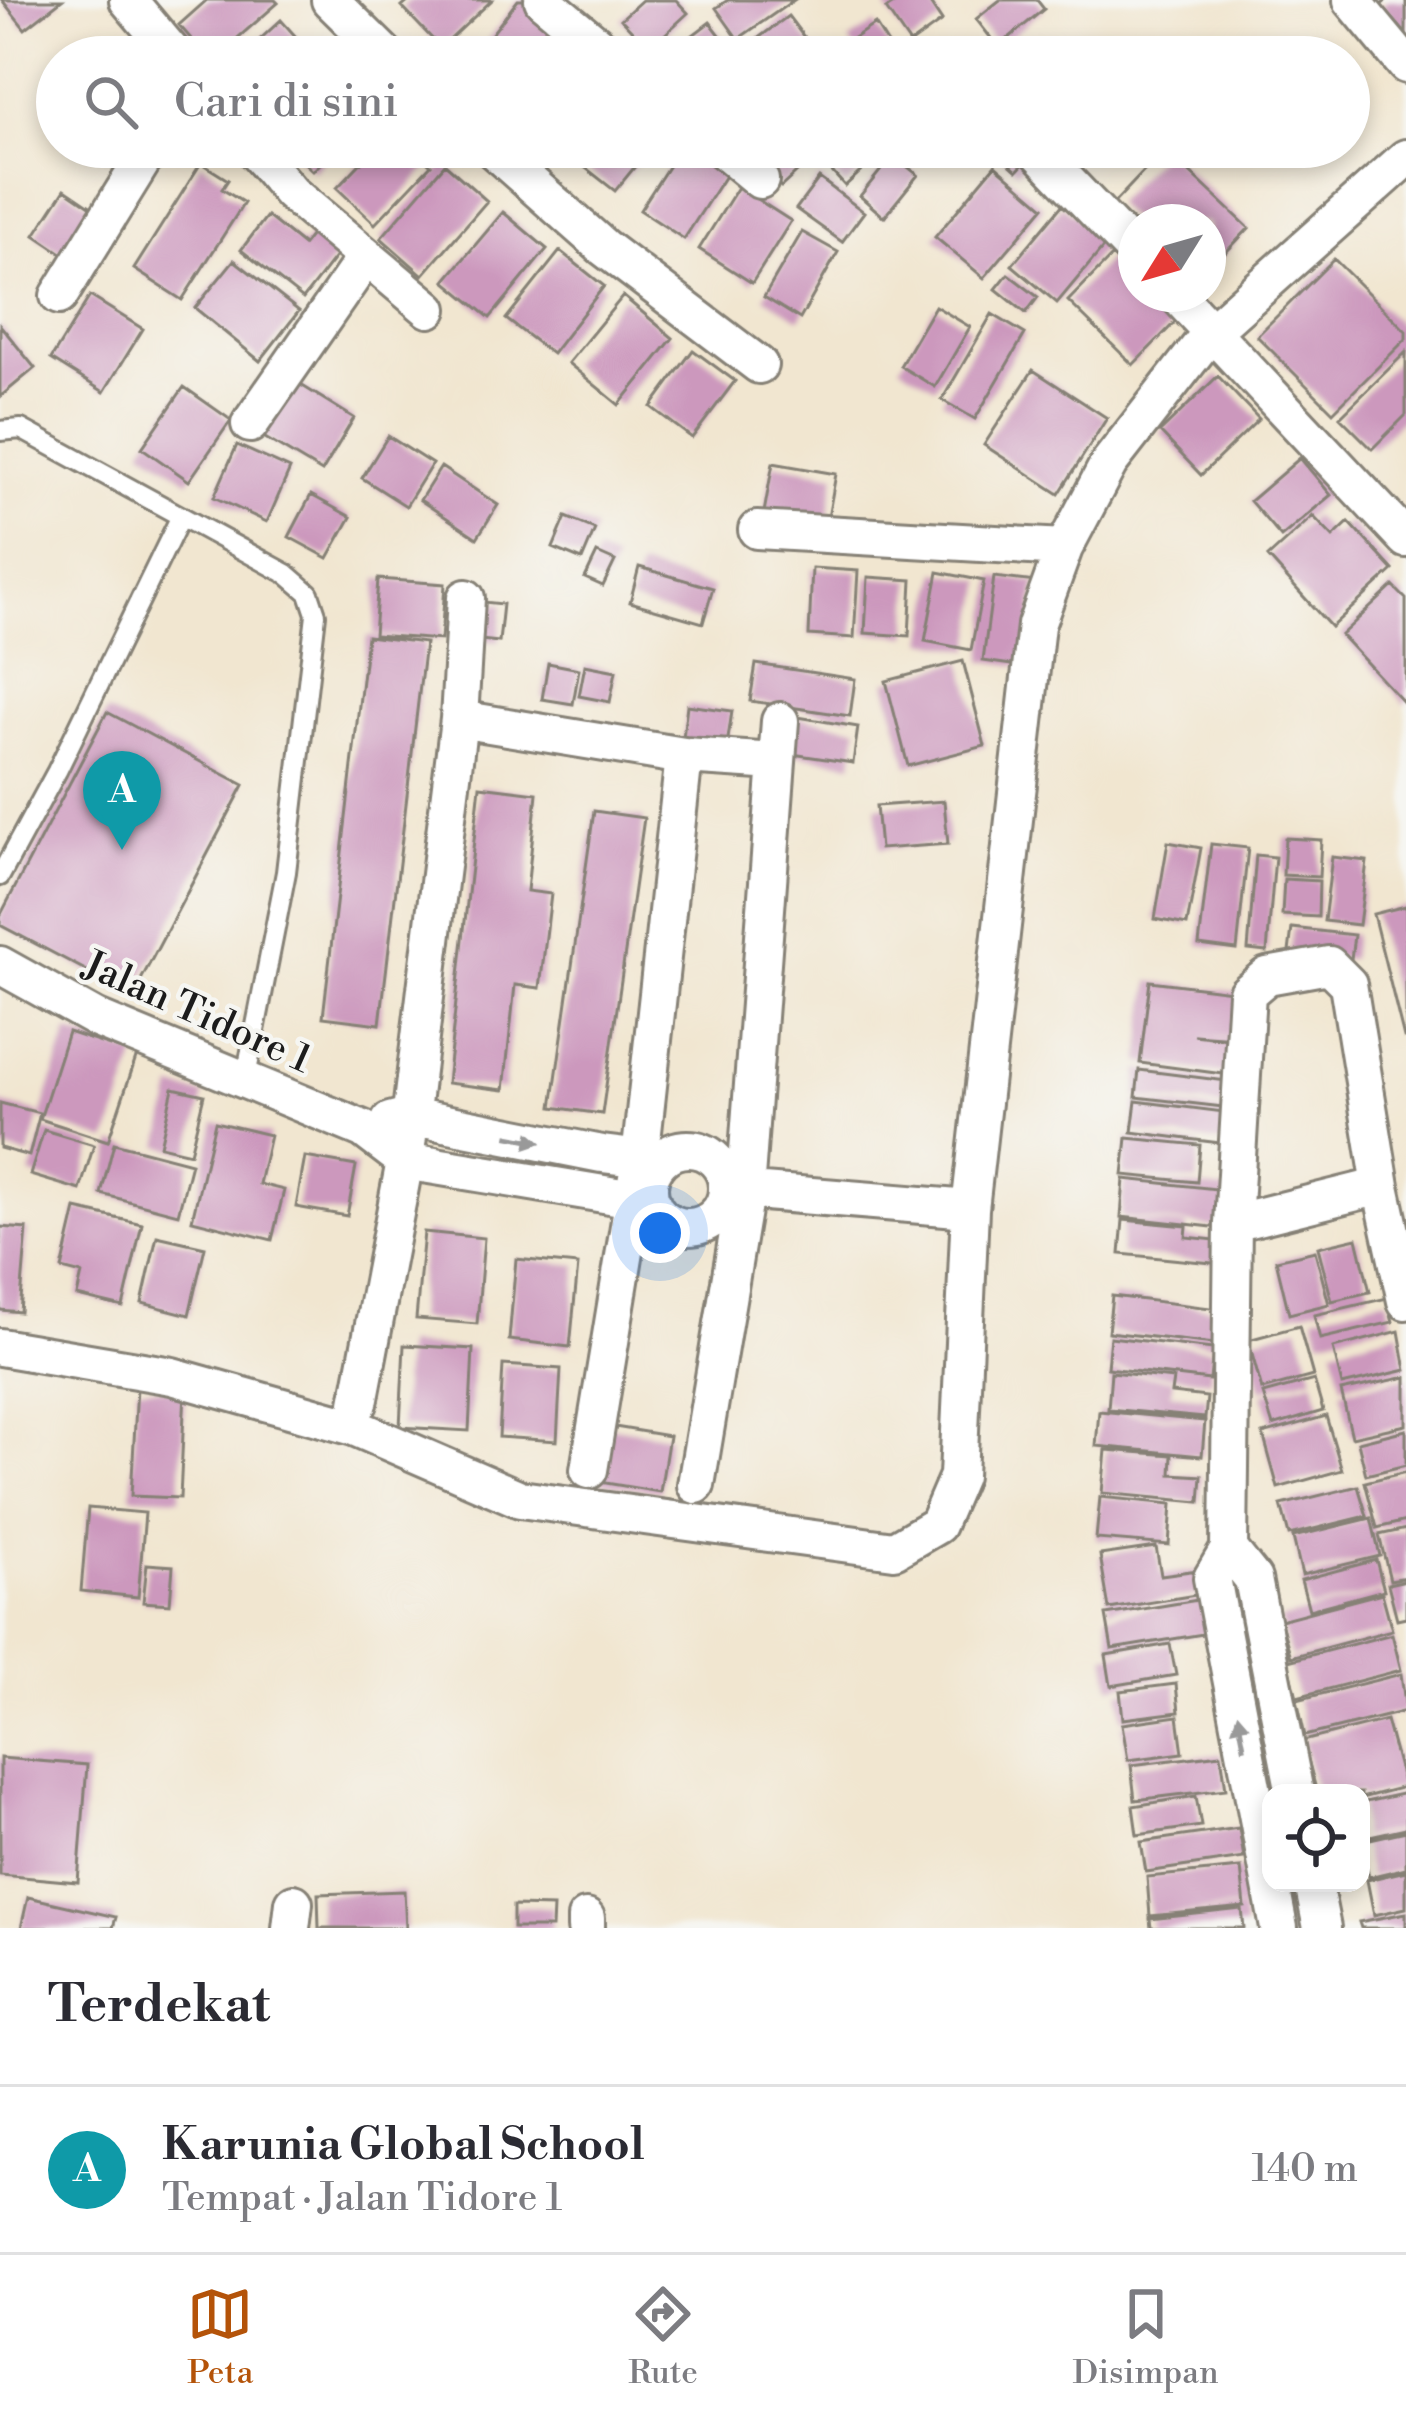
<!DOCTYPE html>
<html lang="id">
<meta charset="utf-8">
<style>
body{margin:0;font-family:"Libre Bodoni",serif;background:#f7f7f7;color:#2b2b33}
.controls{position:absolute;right:36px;bottom:36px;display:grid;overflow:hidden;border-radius:24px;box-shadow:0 6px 18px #0003}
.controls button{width:108px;height:108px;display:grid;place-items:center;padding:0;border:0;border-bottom:3px solid #e1e1e2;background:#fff;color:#2b2b33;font:60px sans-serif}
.compass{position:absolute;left:1118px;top:204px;width:108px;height:108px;border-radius:50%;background:#fff;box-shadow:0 6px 18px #0003;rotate:233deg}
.you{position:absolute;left:660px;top:1233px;width:42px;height:42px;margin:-30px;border:9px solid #fff;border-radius:50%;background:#1a73e8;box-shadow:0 0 0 18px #1a73e833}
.badge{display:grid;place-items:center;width:78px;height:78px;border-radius:50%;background:#b45309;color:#fff;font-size:39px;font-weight:700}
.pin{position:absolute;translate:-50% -99px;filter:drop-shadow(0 3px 6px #0008)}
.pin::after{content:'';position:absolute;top:63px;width:42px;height:36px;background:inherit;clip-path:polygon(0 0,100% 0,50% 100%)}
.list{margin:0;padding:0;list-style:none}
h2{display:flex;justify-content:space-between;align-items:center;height:156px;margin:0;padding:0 48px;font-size:51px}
h2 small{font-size:39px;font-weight:400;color:#7c7c81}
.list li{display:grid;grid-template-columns:78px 1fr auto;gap:36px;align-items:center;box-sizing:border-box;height:168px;padding:0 48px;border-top:3px solid #e1e1e2}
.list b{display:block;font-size:45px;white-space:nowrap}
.list p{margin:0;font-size:39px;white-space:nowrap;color:#7c7c81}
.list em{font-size:39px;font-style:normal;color:#7c7c81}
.icon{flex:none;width:66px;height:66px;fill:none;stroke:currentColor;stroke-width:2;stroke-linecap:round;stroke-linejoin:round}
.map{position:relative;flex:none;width:1406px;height:1928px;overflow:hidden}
.search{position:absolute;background:#fff;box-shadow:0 6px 18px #0003;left:36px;right:36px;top:36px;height:132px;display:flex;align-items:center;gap:30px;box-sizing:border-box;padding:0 42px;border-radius:66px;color:#7c7c81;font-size:45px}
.sheet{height:324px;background:#fff}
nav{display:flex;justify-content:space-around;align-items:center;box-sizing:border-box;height:168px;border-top:3px solid #e1e1e2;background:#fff;font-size:33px;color:#7c7c81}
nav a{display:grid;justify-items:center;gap:6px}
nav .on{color:#b45309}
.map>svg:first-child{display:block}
.building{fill:#cc98bd}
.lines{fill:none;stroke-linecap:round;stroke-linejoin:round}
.service-casing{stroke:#868176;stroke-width:24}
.minor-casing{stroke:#868176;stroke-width:42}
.service{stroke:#fff;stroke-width:18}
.minor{stroke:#fff;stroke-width:36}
.oneway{fill:#999}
.labels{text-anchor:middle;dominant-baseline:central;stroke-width:9;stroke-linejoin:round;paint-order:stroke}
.street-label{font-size:39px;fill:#1c1c1c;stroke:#f6f6f2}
</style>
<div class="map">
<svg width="1406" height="1928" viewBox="0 0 1406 1928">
<rect width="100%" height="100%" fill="#f6f6f2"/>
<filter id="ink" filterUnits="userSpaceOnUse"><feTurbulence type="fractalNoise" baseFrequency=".00833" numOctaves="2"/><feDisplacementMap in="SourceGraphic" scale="24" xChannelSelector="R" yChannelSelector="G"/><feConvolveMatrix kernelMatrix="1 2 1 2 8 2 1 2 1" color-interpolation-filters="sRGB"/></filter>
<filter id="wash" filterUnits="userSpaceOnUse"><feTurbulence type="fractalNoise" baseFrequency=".004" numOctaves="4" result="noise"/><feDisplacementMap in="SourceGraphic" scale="48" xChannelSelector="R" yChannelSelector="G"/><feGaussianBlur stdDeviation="2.7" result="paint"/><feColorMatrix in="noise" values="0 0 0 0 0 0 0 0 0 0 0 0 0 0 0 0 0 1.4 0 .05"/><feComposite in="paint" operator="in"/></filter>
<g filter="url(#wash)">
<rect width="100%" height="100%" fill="#f1e6d0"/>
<g id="blocks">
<path class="building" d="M2,0H62L25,29Z
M207,0H275L278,3L216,57H207L179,25Z
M410,0H492L441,48L402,7Z
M518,0H527L562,26L539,57H474Z
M642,0H676L688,13L649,49L621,19Z
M728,0H794L738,39L716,8Z
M900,0H928L942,21L910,44L886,9Z
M1000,0H1037L1044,9L998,47L976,19Z
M1387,0H1406V34L1381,5Z
M788,16L819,57H770L757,39Z
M281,20L314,57H241Z
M710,22L731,49L721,57H664Z
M875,24L896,57H860L849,41Z
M288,147H337L313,171Z
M376,147H412L431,165L375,224L337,188Z
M582,147H651L615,191L573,158Z
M681,147H699L730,168L684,239L640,210Z
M769,147H824L781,187L755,160Z
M841,147H881L884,150L845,186L824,163Z
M999,147H1020L1031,156L1017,171L995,151Z
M1165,149L1249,228L1208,271V222H1134L1114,203Z
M893,155L918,175L884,217L860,196Z
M201,163L228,180L222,189L244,203L182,300L134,269Z
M445,164L487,201L423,275L381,238Z
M995,165L1044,207L984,278L935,237Z
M819,178L864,212L842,242L796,209Z
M738,187L791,221L752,283L699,249Z
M65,189L96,210L66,256L35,235Z
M1062,205L1107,243L1057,303L1012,265Z
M503,212L547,249L490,318L445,281Z
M267,216L303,245L317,227L343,247L303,299L241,250Z
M802,232L838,252L800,319L764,297Z
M560,251L604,286L552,354L506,319Z
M1112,256L1136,278V294H1152L1178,319L1133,365L1068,301Z
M1334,259L1406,331V339L1333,412L1257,336Z
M234,260L299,311L260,361L195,308Z
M1008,274L1038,297L1026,313L996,289Z
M90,296L143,329L104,392L51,359Z
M623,296L673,338L619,405L568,363Z
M935,306L970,327L935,387L900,366Z
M992,314L1025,334L975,419L942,400Z
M0,325L35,368L0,397Z
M693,350L735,381L692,438L651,407Z
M1406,352V415L1372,449L1340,417Z
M1033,370L1107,418L1059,494L984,445Z
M1218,376L1259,419L1201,475L1160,432Z
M288,377L354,418L322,472L255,432Z
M184,387L231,420L189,481L142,448Z
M388,436L432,464L406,506L362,478Z
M237,445L290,469L267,522L214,497Z
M1300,458L1331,495L1281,537L1250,501Z
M773,463L836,474L826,529L763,518Z
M441,467L498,505L477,538L420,500Z
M311,495L351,517L328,558L289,537Z
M1313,516L1333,537L1349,522L1393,570L1331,627L1268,557Z
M566,517L595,529L582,560L553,548Z
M597,553L615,561L603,586L585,578Z
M639,567L713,588L703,623L630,602Z
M812,568L858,571L854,638L809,635Z
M938,572L984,581L971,650L925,641Z
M868,577L912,580L909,636L865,633Z
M994,577L1036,582L1026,667L983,661Z
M378,579L445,584L441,640L374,635Z
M1393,586L1406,599V705L1341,635Z
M474,601L503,604L499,642L471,639Z
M367,636L425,643L380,1024L323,1017Z
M963,661L985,746L908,766L886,681Z
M548,663L579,669L573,704L542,699Z
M756,664L855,679L850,716L750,701Z
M585,665L616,671L610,702L579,696Z
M687,705L732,711L726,753L682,746Z
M107,712L244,785L133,995L0,925V916Z
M798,717L858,727L853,763L792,754Z
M480,786L537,793L527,891L551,894L540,988L515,985L504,1090L447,1083Z
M944,801L948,844L880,849L876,806Z
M594,811L644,818L602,1114L552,1107Z
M1285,838L1321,840L1319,877L1283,875Z
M1168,842L1201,848L1187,925L1155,919Z
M1211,844L1248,848L1237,950L1199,945Z
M1256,855L1275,857L1267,952L1248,950Z
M1332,857L1367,861L1359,925L1324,921Z
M1284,879L1319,881L1318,917L1282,915Z
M1406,906V1038H1404L1373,914Z
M1292,928L1354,935L1351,959L1289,952Z
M1150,981L1240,992L1235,1038L1194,1035L1236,1040L1231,1075L1140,1063Z
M68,1032L137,1055L108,1141L40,1119Z
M1139,1070L1235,1082L1232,1108L1136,1097Z
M173,1088L204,1095L190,1153L160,1146Z
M1136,1101L1232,1113L1228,1144L1132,1132Z
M0,1103L40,1113L29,1156L0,1148Z
M215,1122L270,1135L259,1184L284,1190L272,1240L192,1220Z
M44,1130L94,1145L80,1190L30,1175Z
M1127,1138L1200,1145L1197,1182L1123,1175Z
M114,1143L191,1163L178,1214L101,1194Z
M305,1157L356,1166L347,1216L296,1207Z
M1124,1179L1226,1190L1222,1228L1121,1217Z
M76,1209L142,1224L123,1307L77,1296L82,1274L62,1269Z
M1123,1220L1187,1226L1186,1237L1225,1241L1223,1264L1120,1254Z
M0,1227L27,1229L20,1312L0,1310Z
M424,1232L484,1238L477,1324L416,1319Z
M157,1236L205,1247L189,1315L142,1303Z
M1357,1238L1370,1292L1332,1301L1318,1247Z
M1315,1251L1329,1304L1289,1314L1276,1260Z
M516,1259L578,1265L570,1347L509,1340Z
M1112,1296L1219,1309L1215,1344L1108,1332Z
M1387,1298L1393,1322L1320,1339L1314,1315Z
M1299,1326L1313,1376L1262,1390L1248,1340Z
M1399,1331L1406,1370L1342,1385L1333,1348Z
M1110,1337L1213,1349L1210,1380L1107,1368Z
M404,1345L473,1349L469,1431L400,1427Z
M503,1365L561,1369L557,1441L499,1437Z
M1111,1372L1173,1379L1171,1393L1207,1397L1205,1418L1108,1409Z
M1406,1377V1425L1352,1437L1341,1391Z
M1314,1380L1323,1411L1273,1426L1263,1394Z
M137,1387L185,1390L180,1498L131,1496Z
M1099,1411L1205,1421L1202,1456L1096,1446Z
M1326,1416L1342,1470L1278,1488L1263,1434Z
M609,1426L669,1436L660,1492L600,1482Z
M1406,1430V1465L1366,1475L1358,1442Z
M1106,1450L1172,1455L1171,1474L1202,1476L1200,1502L1102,1493Z
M1406,1472V1521L1377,1528L1365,1482Z
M1358,1486L1367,1516L1289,1535L1281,1505Z
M1100,1497L1172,1504L1169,1545L1096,1539Z
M88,1508L145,1513L138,1597L81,1591Z
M1371,1518L1380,1556L1302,1575L1293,1537Z
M1406,1529V1577L1390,1580L1379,1535Z
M1156,1547L1161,1575L1198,1570L1202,1594L1109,1609L1100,1555Z
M1376,1560L1384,1590L1309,1610L1301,1580Z
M147,1564L173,1566L170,1604L143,1602Z
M1406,1580V1617L1397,1619L1388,1584Z
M1382,1593L1392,1630L1291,1657L1280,1620Z
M1204,1599L1209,1633L1112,1649L1106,1615Z
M1392,1634L1401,1670L1297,1697L1288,1661Z
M1170,1644L1176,1675L1111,1686L1106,1655Z
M1401,1674L1406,1711L1305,1736L1297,1700Z
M1176,1684L1179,1712L1123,1719L1120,1691Z
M1178,1716L1183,1753L1128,1760L1122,1724Z
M1386,1720L1404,1787L1361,1798V1793H1317L1303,1741Z
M1221,1754L1226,1789L1135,1800L1131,1765Z
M0,1758L87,1765L78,1882L0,1875Z
M1406,1793V1828L1361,1838V1803Z
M1196,1796L1201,1826L1137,1835L1133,1806Z
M1239,1828L1244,1858L1146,1872L1141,1842Z
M1406,1831V1868L1369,1877L1361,1841Z
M1241,1868L1245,1907L1150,1916L1147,1877Z
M1406,1871V1908L1374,1915L1367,1880Z
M404,1891L406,1928H319L318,1894Z
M28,1897L116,1917L113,1928H21Z
M513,1906L553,1907L552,1928H513Z
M1242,1909L1244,1928H1151L1150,1919Z
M1406,1913V1928H1361L1359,1922Z"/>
</g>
</g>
<g filter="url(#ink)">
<use href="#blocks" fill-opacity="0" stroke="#868176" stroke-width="3"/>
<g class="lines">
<g class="service-casing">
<path id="service" d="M0,431L21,429L287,574L309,593L316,614L286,872L245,1082
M0,876L57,771L181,516"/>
</g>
<g class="minor-casing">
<path id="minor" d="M128,0L176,57
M330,0L388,57
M543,0L612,57
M1352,0L1406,65
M252,147L291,193L429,309
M490,147L603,247L759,365
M720,147L760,180
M1034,147L1136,253
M1176,294L1406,539
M59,296L151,147
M250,424L366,257
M757,530L1064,548
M459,719L684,756L776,762
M0,965L97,1019L363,1129L405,1161L652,1202
M390,1121L409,1116L602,1154L659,1161
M649 1188a39 39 0 1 1 78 0a39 39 0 1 1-78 0Z
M727,1189L970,1209
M1233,1223L1381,1186
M0,1347L172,1376L354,1427L520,1499L894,1550L937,1525L958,1476L970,1209L1036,625L1064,548L1109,463L1212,331L1406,158
M359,1403L405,1161L459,719L466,598
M589,1470L640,1159L684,756
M696,1485L745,1192L780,721
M1229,1549L1253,1579L1295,1793
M1313,1883L1322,1928
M586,1918V1928
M291,1928L294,1903
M1279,1928L1212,1578L1229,1549L1233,1223L1247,993L1267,976L1329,965L1348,984L1381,1186L1406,1301"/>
</g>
<use href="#service" class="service"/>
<use href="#minor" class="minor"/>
</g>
<defs><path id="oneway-solid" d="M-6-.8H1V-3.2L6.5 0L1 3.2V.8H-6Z" transform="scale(3)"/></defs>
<g class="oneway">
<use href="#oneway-solid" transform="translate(524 1139) rotate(11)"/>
<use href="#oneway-solid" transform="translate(1241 1731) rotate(-101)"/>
</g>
</g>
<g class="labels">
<g class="street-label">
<text transform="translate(197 1013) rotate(24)">Jalan Tidore 1</text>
</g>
</g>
</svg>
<div class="controls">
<button><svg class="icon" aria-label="locate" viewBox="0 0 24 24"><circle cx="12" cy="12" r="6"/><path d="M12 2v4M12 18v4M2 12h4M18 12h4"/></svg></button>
</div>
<svg class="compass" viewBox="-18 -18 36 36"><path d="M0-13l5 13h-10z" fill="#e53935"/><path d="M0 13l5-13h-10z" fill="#7c7c81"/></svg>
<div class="you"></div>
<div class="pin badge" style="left:122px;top:850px;background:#0f9aa8">A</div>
<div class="search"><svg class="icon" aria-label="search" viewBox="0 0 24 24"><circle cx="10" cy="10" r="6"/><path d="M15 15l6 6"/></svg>Cari di sini</div>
</div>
<section class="sheet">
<h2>Terdekat<small></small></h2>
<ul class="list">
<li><span class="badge" style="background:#0f9aa8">A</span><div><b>Karunia Global School</b><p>Tempat · Jalan Tidore 1</p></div><em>140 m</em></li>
</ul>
</section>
<nav>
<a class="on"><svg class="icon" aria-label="map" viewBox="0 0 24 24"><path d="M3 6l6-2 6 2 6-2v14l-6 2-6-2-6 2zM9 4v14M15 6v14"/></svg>Peta</a>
<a><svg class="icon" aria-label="directions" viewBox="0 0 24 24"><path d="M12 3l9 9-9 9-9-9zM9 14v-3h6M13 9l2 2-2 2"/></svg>Rute</a>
<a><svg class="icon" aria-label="saved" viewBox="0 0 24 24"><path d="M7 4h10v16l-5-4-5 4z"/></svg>Disimpan</a>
</nav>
